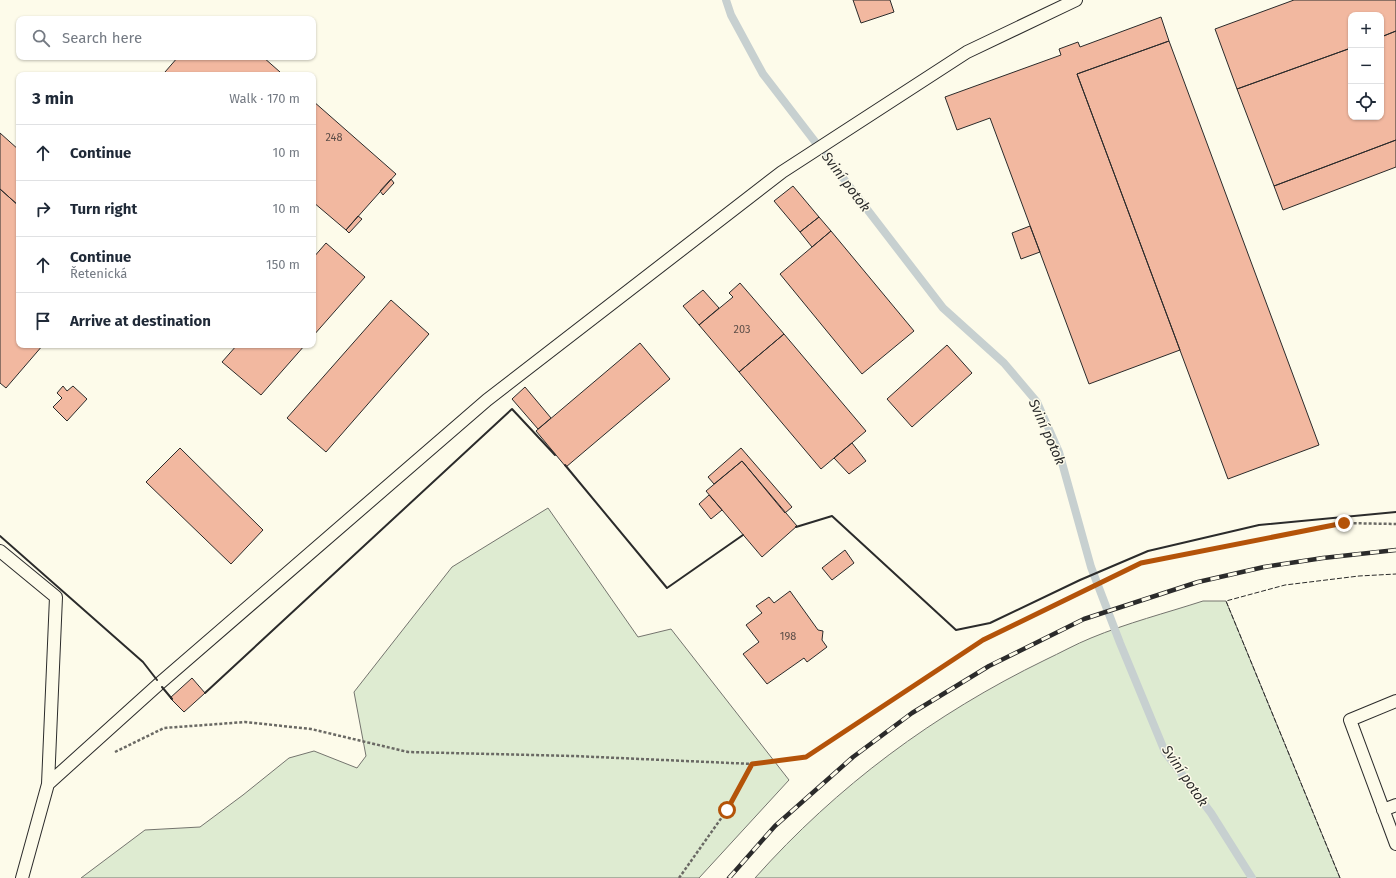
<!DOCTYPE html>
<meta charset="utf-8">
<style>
body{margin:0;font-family:"Fira Sans",sans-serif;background:#f2f2f3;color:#1f2937}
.controls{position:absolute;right:12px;top:12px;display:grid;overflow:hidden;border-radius:8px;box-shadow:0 1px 3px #0004}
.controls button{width:36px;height:36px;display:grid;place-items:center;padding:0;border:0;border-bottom:1px solid #e0e1e3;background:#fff;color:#1f2937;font:20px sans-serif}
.stop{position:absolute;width:12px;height:12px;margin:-9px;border:3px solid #b45309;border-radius:50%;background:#fff}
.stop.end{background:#b45309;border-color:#fff;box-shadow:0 1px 4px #0008}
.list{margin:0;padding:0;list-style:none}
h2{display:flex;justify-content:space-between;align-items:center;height:52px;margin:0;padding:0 16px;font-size:17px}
h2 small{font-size:13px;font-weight:400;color:#747a83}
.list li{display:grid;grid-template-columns:26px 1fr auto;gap:12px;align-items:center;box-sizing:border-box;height:56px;padding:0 16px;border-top:1px solid #e0e1e3}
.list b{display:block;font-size:15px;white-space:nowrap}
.list p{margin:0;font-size:13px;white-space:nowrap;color:#747a83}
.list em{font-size:13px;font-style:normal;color:#747a83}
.icon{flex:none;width:22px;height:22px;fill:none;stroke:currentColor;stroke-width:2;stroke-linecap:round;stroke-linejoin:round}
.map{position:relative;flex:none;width:1396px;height:878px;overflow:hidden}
.search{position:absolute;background:#fff;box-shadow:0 1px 3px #0004;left:16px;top:16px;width:300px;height:44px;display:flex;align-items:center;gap:10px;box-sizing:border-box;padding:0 14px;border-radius:8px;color:#747a83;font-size:15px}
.panel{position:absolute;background:#fff;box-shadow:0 1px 3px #0004;left:16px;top:72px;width:300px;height:276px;border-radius:8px}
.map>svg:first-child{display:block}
.green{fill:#deebd1;stroke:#74746e}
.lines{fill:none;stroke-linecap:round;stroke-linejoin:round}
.stream{stroke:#c7d0d0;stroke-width:8}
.building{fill:#f2b8a0;stroke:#2b2b2b}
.lane-casing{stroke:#2b2b2b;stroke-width:14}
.path{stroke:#6a6964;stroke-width:2.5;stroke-dasharray:3 2;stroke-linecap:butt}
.lane{stroke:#fdfbea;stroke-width:12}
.rail-casing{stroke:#2b2b2b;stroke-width:4.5}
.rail{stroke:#fdfbea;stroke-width:3;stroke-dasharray:9;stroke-linecap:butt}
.fence{stroke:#2b2b2b;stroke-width:1;stroke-dasharray:5 2;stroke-linecap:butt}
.wall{stroke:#2b2b2b;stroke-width:2}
.route{stroke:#b45309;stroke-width:5}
.labels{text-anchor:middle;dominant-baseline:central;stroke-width:3;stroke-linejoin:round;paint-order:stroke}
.number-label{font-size:11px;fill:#5d4e48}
.water-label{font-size:14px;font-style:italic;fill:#2b2b2b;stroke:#fdfbea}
</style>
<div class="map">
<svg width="1396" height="878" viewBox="0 0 1396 878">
<rect width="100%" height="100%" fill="#fdfbea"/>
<path class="green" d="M548,508L638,637L671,629L789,780L699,878H81L145,830L200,827L243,795L289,758L314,751L357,768L366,756L354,692L452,567Z
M1203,601H1226L1340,878H755C837,786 934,714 1045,660C1060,653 1076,644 1091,638C1127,623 1166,613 1203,601Z"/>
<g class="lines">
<path class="stream" d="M726,0L731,15L763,74L943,308L1004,363L1037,402L1059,452L1091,567L1120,643L1165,752L1211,813L1252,878"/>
</g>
<path class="building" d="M853,0H890L894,12L861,23Z
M1294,0H1396V31L1381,37V15H1351V48L1237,89L1215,29Z
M1161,17L1169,41L1077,74L1180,350L1089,384L990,118L957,130L945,97L1061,55L1059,49L1078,42L1080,47Z
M1396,31V140L1274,186L1237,89L1351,48V117H1381V37Z
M1169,41L1319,445L1228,479L1077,74Z
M178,57H263L280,72L277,75H169L165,72Z
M313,101L396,174L346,230L313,202Z
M0,133L19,150V206L0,189Z
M1396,140V167L1283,210L1274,186Z
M391,179L394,183L383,195L380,191Z
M793,186L819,217L800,232L774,201Z
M0,189L19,206V345H43L6,388L0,383Z
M358,216L362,219L349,233L346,230Z
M819,217L831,231L812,247L800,232Z
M1030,226L1040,252L1021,259L1012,233Z
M831,231L914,331L862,374L780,274Z
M326,243L365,277L313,336V258Z
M740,283L784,334L739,372L699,325L733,297L729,293Z
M703,290L719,308L699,325L683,306Z
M391,300L429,334L326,452L287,418Z
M784,334L866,431L821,469L739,372Z
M640,343L670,379L566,467L536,431Z
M237,345H305L261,395L222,362Z
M947,345L972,373L912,427L887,399Z
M63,386L67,391L73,386L87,399L67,421L53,407L62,398L57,393Z
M525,387L551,418L538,429L512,399Z
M852,443L866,461L849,474L834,458Z
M180,448L263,530L231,564L146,482Z
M741,448L792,507L785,513L742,461L714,484L708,477Z
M742,461L797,526L762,557L706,491Z
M709,495L722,510L711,519L699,504Z
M845,550L854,563L832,580L822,568Z
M790,591L818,630L823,631L822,640L827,647L807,662L804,658L767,684L743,654L759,642L746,625L762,613L756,606L769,597L774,603Z
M192,678L205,693L184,712L170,698Z"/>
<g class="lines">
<g class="lane-casing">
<path id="lane" d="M0,551L56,597L48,784L22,878
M1396,701L1350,720L1396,844
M48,784L160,683L487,400L782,172L967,52L1076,0
M1383,810L1396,805"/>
</g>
<path class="path" d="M115,752L164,728L245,722L311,729L408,752L574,756L753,764L806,757L983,640L1141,563L1344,523L1396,524
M679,878L727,810L753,764"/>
<use href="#lane" class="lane"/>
<g class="rail-casing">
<path id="rail" d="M729,878L775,826L853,757L912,713L989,666L1084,619L1198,582L1264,567L1323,558L1396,550"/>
</g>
<use href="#rail" class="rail"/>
<path class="fence" d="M1340,878L1226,601L1285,585L1359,576L1396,574"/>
<path class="wall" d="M565,465L667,588L743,535
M796,527L832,516L956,630L990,623L1080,580L1148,551L1259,525L1396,512
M0,536L143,662L157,680
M162,687L172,699
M205,693L512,409L555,455"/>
</g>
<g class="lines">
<path class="route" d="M727,810L752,764L806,757L983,640L1141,563L1344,523"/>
</g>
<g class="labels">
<g class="number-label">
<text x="334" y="137">248</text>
<text x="742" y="329">203</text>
<text x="788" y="636">198</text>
</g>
<g class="water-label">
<text transform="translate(846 182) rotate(53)">Sviní potok</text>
<text transform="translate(1047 432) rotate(66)">Sviní potok</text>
<text transform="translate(1185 776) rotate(56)">Sviní potok</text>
</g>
</g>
</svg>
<div class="controls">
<button>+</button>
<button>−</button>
<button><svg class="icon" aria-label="locate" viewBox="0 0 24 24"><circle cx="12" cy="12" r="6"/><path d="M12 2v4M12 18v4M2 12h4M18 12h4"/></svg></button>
</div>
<div class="stop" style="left:727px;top:810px"></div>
<div class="stop end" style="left:1344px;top:523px"></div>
<div class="search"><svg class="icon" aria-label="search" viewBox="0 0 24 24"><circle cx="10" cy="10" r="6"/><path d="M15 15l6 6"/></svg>Search here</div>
<section class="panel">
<h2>3 min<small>Walk · 170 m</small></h2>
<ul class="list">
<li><svg class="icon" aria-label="ahead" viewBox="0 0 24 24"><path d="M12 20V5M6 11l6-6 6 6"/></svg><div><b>Continue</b></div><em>10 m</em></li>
<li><svg class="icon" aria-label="right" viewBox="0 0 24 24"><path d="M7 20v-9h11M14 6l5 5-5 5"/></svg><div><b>Turn right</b></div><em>10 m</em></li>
<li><svg class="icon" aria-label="ahead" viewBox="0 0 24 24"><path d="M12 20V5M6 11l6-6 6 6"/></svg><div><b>Continue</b><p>Řetenická</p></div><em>150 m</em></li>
<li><svg class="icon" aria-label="arrive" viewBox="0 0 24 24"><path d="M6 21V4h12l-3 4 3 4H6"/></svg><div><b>Arrive at destination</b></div></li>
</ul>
</section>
</div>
